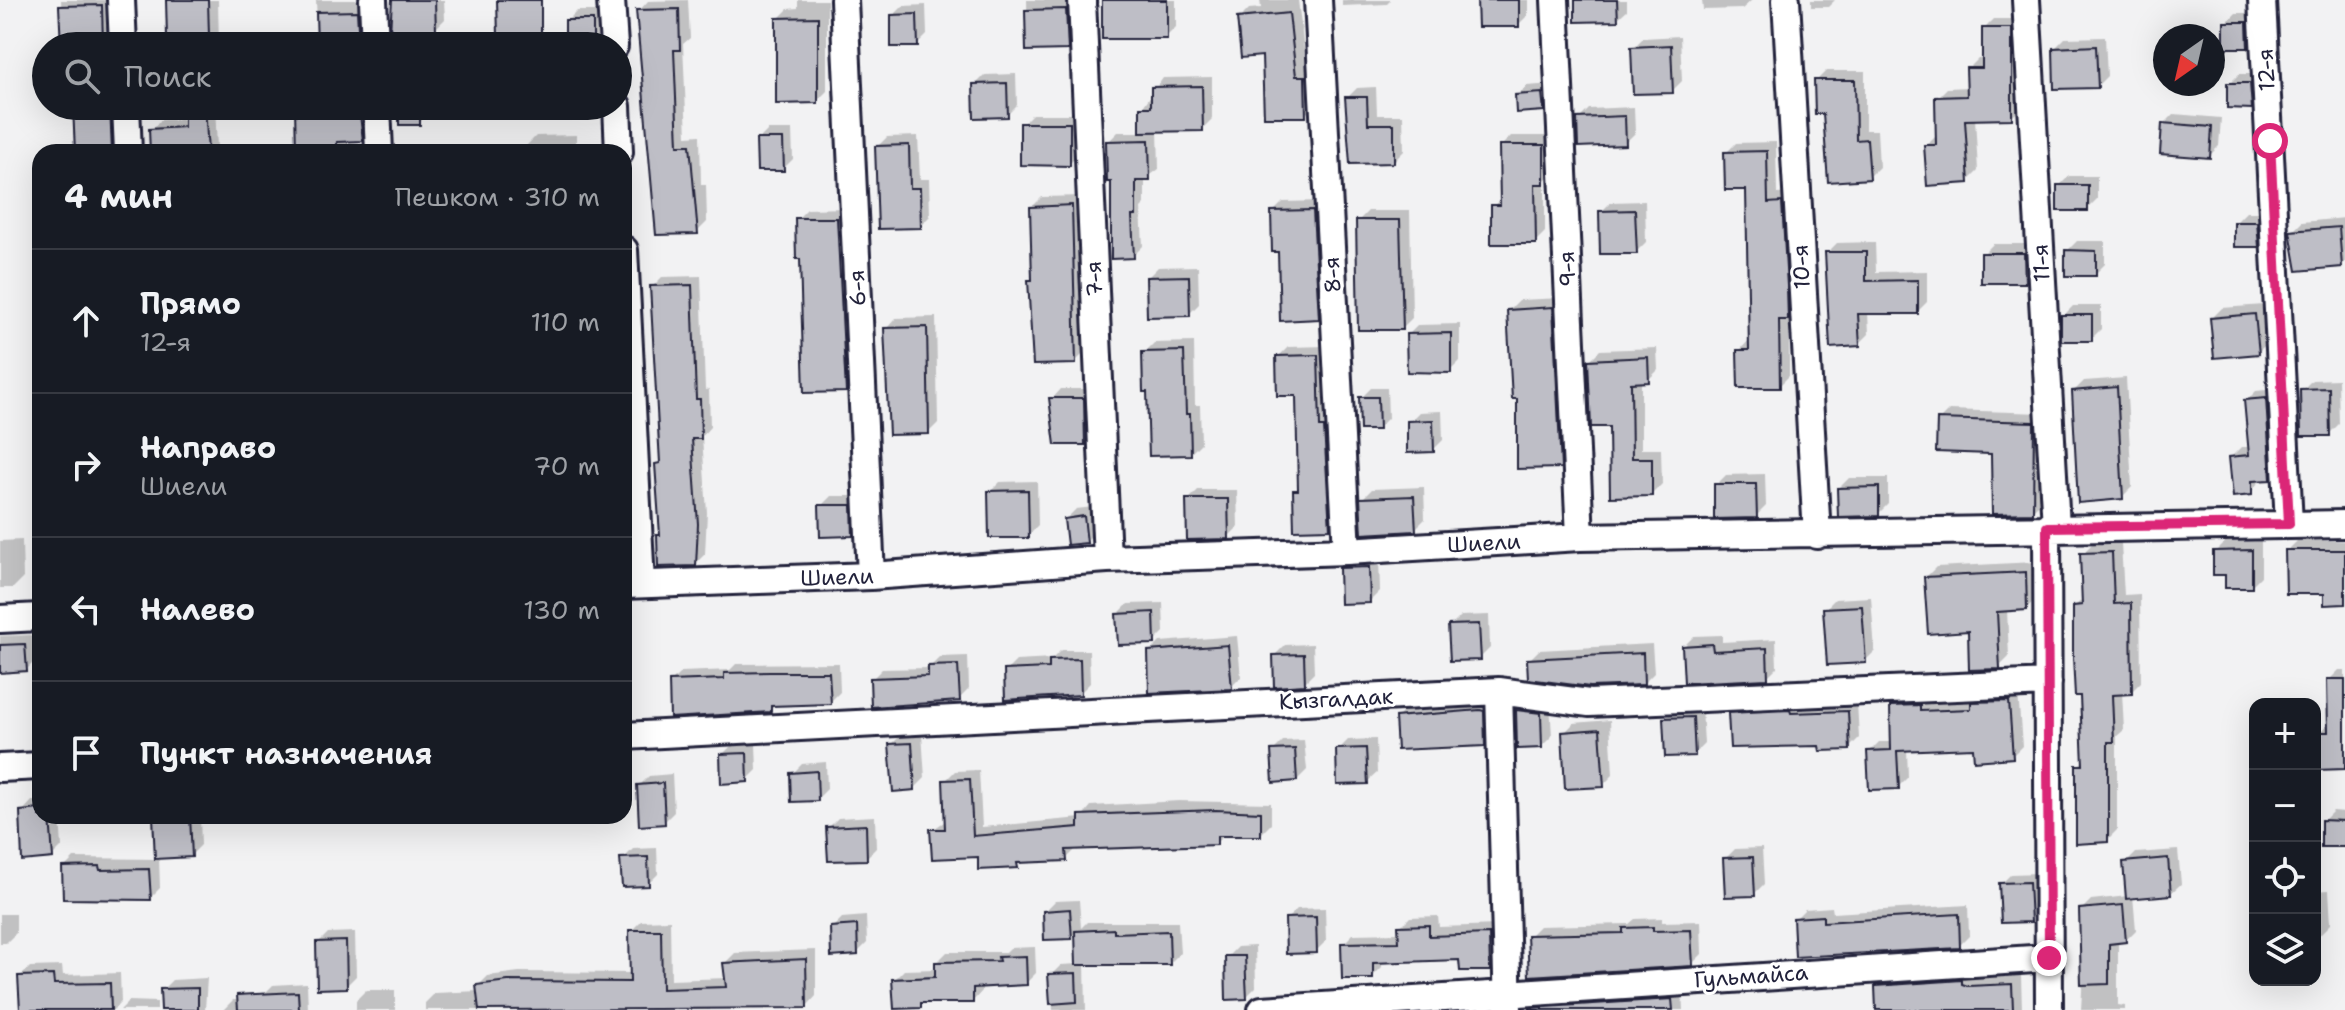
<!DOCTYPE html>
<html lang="ru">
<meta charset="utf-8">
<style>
body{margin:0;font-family:"Shantell Sans",sans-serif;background:#242831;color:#f1f3f6}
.controls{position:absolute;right:24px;bottom:24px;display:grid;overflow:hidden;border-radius:16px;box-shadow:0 8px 32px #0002}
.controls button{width:72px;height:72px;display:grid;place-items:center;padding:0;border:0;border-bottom:2px solid #363941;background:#171b24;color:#f1f3f6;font:40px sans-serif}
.compass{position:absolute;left:2153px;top:24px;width:72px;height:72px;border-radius:50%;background:#171b24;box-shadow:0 8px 32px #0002;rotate:214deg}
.stop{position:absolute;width:24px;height:24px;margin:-18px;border:6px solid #db2777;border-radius:50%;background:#fff}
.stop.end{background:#db2777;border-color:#fff;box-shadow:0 2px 8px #0008}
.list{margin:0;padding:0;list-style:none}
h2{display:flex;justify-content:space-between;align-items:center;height:104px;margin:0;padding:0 32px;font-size:34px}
h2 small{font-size:26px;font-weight:400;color:#9ea1a6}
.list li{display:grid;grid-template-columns:52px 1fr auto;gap:24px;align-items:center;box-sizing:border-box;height:144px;padding:0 32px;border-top:2px solid #363941}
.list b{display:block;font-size:30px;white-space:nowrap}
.list p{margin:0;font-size:26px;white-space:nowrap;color:#9ea1a6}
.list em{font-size:26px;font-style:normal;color:#9ea1a6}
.icon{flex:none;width:44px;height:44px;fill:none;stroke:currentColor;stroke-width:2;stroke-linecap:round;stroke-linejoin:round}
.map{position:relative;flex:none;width:2345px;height:1010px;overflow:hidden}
.search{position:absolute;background:#171b24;box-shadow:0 8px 32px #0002;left:32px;top:32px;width:600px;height:88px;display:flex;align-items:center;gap:20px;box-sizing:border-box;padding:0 28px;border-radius:44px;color:#9ea1a6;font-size:30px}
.panel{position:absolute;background:#171b24;box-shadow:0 8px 32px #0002;left:32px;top:144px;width:600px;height:680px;border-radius:24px}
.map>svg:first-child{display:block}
.shadow{fill:#0003}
.building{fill:#bebec6;stroke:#22223b;stroke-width:2}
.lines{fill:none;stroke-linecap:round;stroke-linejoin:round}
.minor-casing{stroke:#22223b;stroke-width:32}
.minor{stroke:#fff;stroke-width:26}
.route{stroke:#db2777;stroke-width:10}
.labels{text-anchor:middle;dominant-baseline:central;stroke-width:6;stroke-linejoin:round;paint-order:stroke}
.street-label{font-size:22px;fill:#22223b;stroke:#fff}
</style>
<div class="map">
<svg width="2345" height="1010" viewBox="0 0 2345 1010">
<rect width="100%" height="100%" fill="#f2f2f3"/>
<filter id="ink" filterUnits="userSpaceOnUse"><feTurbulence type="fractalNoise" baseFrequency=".0125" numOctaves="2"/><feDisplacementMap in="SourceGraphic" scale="16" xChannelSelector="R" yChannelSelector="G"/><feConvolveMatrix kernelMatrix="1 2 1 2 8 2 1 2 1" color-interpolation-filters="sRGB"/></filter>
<g filter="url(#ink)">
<path class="shadow" d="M61,0H111L113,46L63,44Z
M168,0H218L219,46H184L183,34Z
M316,0H366L368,46H318Z
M394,0H444L445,19L435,29Z
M688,0L690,38L683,44L687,136L700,135L701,185H706L707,222L697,232L639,11L648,1Z
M798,0H827V91L817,101L778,19L788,9L798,8Z
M1027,0H1075L1077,38L1067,48L1028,49Z
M1102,0H1176V27L1166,37Z
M1260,0H1298L1306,67H1314L1315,105L1305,115L1239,19L1249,9L1261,8Z
M1342,0H1391L1387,4L1342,6Z
M1479,0H1528V15L1518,25Z
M1577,0H1627V10L1617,19Z
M1702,0H1752L1742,9L1703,10Z
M1811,0H1835L1828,7H1811Z
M926,5L927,35L917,45L893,16L903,6Z
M577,11H602V38L594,46H567V21Z
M2236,13H2256L2258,36L2248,46L2226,23Z
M1994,19H2021L2022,107L2012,117L1975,118L1978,171L1968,181L1926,146L1936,136L1937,98L1947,88L1969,87L1968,69L1978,59H1984V29Z
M1680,36L1682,81L1672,91L1633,48L1643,38Z
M2105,37L2107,76L2097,86L2055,48L2065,38Z
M1826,71H1865V130H1877L1879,167L1869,177L1825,112L1816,81Z
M1016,74L1017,105L1007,115L975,85L985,75Z
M2239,74H2260L2261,97L2251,107L2229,84Z
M1212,77V119L1202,129L1158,130L1159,169L1145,179V204L1141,208L1143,246L1133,256L1113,180L1108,142L1118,132H1142V108L1163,78Z
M1552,84L1553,99L1543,109L1517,96L1527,86Z
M1376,87L1377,115H1403L1404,151L1394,161L1347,98L1357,88Z
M73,106H121L126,152H76Z
M186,106H215L217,147L212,152H152L151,130L161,120L186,119Z
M319,106H371L372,129L362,139H347V152H298Z
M401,106H429V113L419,123Z
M572,106H605L597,114H572Z
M1634,107L1635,133L1625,143L1579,119L1589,109Z
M1032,114H1079V154L1069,164L1022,124Z
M2174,114L2221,118L2219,146L2209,156L2164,124Z
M768,130H792L793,159L783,169L758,140Z
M576,135V152H526V146L536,136Z
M918,136L920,179H929L930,216L920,226L877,147L887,137Z
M1511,136H1553V172L1545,180V232L1535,242L1493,206L1502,198L1501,146Z
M1776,142L1777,194L1791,193L1797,308L1789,316V376L1779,386L1739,351L1750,339L1747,188L1726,153L1736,143Z
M453,147L454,152H413L417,148Z
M2069,176H2097V199L2087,209L2059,186Z
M1082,196L1085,352L1075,362L1030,281L1034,277L1032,207L1042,197Z
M1322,201L1328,308L1318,317L1280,250L1273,212L1283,202Z
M1645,201L1646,242L1636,252L1601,212L1611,202Z
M847,208L855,380L845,390L802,257L797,219L807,209Z
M1368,211H1410L1412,318L1402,328L1358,221Z
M2246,212H2267L2268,235L2258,245L2236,222Z
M2345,218V262L2341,265L2292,232L2302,222Z
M2077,241H2105V264L2095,274L2067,251Z
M1875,242L1876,272L1927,271V302L1917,312H1868L1869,334L1859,344L1827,253L1837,243Z
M1993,244H2034V271L2024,281L1983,254Z
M1198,266L1199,304L1189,314L1148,277L1158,267Z
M701,276L705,390L709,389L710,427L702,436L707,513L705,554L695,564L657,465L661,460L652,287L662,277Z
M1563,298L1570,456L1560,466L1519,397L1509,310L1519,300Z
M2264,305L2268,342L2258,352L2212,318L2222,308Z
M2073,306H2101V329L2091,339L2063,316Z
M936,317L938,423L928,433L887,328L896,318Z
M1460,324V361L1450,371L1408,335L1418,325Z
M1194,342L1195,405H1200L1201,443L1191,453L1149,390L1144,353L1154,343Z
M1328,346L1339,517L1329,527L1295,491L1300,485L1298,394L1278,357L1288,347Z
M1657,348L1658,370L1648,380L1641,381V449H1661L1662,484L1652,494L1611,425L1590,360L1600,350Z
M2126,378L2132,487L2122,497L2074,391L2084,381Z
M2338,379L2339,424L2329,434L2302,390L2312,380Z
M1371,388H1387L1388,418L1378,428L1361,398Z
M1061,389H1093L1094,433L1084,443L1052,399Z
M2276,389L2280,468L2270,478H2261L2251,493L2231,457L2241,447H2250L2246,401L2256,391Z
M1949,410L2043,413L2042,501L2032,511L1993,452L1939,420Z
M1442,411L1443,440L1433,450L1409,422L1419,412Z
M1765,474L1766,506L1756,516L1716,485L1726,475Z
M1849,478H1888V504L1878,514L1839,488Z
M624,479H628L624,557Z
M1037,481L1038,526L1028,536L990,492L1000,482Z
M1424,487L1425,519L1415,529L1362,499L1372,489Z
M1198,490H1237L1238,527L1228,537L1188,500Z
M831,496H861L862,524L852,534L821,506Z
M1094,507L1096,531L1086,541L1066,519L1076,509Z
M22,540L23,578L13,588H0V541Z
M2261,541V576L2251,586L2227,573L2215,552L2225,542Z
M2297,541H2345V602L2287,551Z
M2121,543L2124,595L2140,594L2141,682L2131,692H2122L2124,730L2117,736V830L2107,840L2078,766L2085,759L2075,606L2084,598L2082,554L2092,544Z
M1351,558H1379L1380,591L1370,601L1341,568Z
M2035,562L2036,598L2027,608L2007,609L2009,657L1999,667L1926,577L1936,567Z
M1871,597L1875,651L1865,661L1825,609L1835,599Z
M1163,603L1164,632L1154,642L1118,614L1128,604Z
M1489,615L1490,648L1480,658L1451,626L1461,616Z
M34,635L36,660L26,670L0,671V636Z
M1722,635V642L1776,639L1777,667L1767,677L1684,646L1694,636Z
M1237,636L1241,677L1231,687L1150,652L1160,642Z
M1313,644L1314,673L1304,683L1275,655L1285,645Z
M1652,644L1654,673L1644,683L1529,660L1539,650Z
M1061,650H1089L1090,683L1080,693L1006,671L1016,661L1052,659Z
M968,656L969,689L959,699L872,679L882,669L929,668L940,657Z
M839,663L840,692L830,702L777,704L770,710L671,682L681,672L730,670L736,664Z
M2339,670H2345V767L2318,733L2330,723L2329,680Z
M2018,692L2022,746L2012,756L1975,746L1907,749L1908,777L1898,787L1869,752L1879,742H1893L1892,707L1902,697L1929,696V702L1976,700L1983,693Z
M1527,701L1550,703L1552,736L1542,746L1518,711Z
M1493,702L1494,734L1484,744L1397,718L1407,708Z
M1857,702L1859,738L1849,748L1821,744L1730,714L1740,704Z
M1702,708L1704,744L1694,754L1665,719L1675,709Z
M1610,720L1613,775L1603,785L1564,733L1574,723Z
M922,734L925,778L915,788L891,745L901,735Z
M1376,739L1377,773L1367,782L1338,750L1348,740Z
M1304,740L1307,770L1297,780L1273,751L1283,741Z
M756,744L757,770L747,780L722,755L732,745Z
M826,762L827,789L817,799L792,774L802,764Z
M979,770L982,827L1081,818L1091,806L1179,801L1271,803V824L1261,834H1225L1216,843L1076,849L1066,859L980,868V855L932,830L947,820L945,781L955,771Z
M672,774L674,812L664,822L639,786L649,776Z
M32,801H40V816H60L62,847L52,857L22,812Z
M2333,811L2345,812V845L2323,821Z
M155,816H200L201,845L191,855L159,857L160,888L150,898L64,868L74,858L157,859Z
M875,816L876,848L866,858L828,828L838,818Z
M657,848L658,874L648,884L623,859L633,849Z
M1762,848L1764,884L1754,894L1725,859L1735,849Z
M2178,850L2181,884L2171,893L2133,896L2136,930L2126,940L2118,941V1005L2125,1006V1010H2081L2084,954L2081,910L2091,900L2128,896L2126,863L2136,853Z
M2039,873L2040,910L2030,920L2001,884L2011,874Z
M2329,890L2331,924L2321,934L2315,935V891Z
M1079,900L1081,928L1087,922H1178L1180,953L1170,963H1085L1086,1010H1053L1051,975L1061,965L1078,964L1077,931L1071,937L1045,911L1055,901Z
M1968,905L1969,936L1959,946L1795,919L1805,909L1832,907L1833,913Z
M1325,908L1326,941L1316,951L1287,919L1297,909Z
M0,914H16V933L6,943H0Z
M866,916L867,943L857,953L832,928L842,918Z
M1438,916L1439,927L1498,925L1500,959L1490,969L1461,958L1382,961V967L1372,977L1343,944L1353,934L1400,933V927L1410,917Z
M1662,918V922L1701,921L1702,954L1692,964L1529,936L1539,926L1629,924L1635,919Z
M670,920L671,980L727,978L725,963L735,953L816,950V996L807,1006H713L710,1010H425V1003L435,993L479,991L478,986L488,976L519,972L632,973L631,931L641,921Z
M355,932L356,976L346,986L318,943L328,933Z
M1255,946L1256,987L1246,997L1227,957L1237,947Z
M1035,947L1036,973L1026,983L982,986V991L973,1001H924L920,1006L894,980L904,970L937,969V962L947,952H1006L1010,948Z
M62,966L63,975L120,973L121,1002L113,1010H22L20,977L30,967Z
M2021,975L2022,1010H1878V986L1888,976Z
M207,978L205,1010H163L162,990L172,980Z
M307,983L308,1010H223L233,1000H263V995L273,985Z
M366,990H395V1010H356V1000Z
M1682,990L1683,1010H1526L1536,1000Z
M129,1001L157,1002V1010H120Z
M1502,1002L1507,1010H1466L1472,1004Z"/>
<path class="building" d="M166,0H208L209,36L167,37Z
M392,0H435L436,31L390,32Z
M497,0H541V36H498Z
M1102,0H1167V39H1102Z
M1477,0H1519V27H1478Z
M1575,0H1617L1618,21L1575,22Z
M102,5L103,45L61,46L59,6Z
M679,9L680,50H674L678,145H690L698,234L656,235L636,10Z
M1066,9L1068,50L1026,51L1025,10Z
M357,11L359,46H317L316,12Z
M1289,13L1296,76H1305L1306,117H1264L1262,56L1241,58L1237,18Z
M917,14L918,47H891V15Z
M818,17V103L776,104V18Z
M565,20H593V46H565Z
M2224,22H2247L2248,48H2224Z
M1982,28H2012V119L1965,120L1969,183L1927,186L1924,145H1936L1935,97L1967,96L1966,68H1982Z
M1671,45L1673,93L1633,94L1631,47Z
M2096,46L2098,88L2054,89L2053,48Z
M1814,80H1855L1856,140L1867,139L1870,179L1828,182L1823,114H1815Z
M1007,83L1008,117L974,118L973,84Z
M2227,83H2250L2252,109L2227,108Z
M1202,86L1203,131L1140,132V107H1151V87Z
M1542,93L1544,111L1516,113L1515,95Z
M1345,97H1367L1368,124H1394V163L1350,164Z
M73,106H110L112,152H75Z
M184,106H205L208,152H150L149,129L184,127Z
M295,106H359L363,141L337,142V152H296Z
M399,106H420V125H399Z
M1625,116L1626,145L1578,147L1577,118Z
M1020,123H1070V166L1020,165Z
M2162,123L2212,127L2210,158L2160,154Z
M756,139H783L784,171H757Z
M1149,140L1150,181H1136V216H1132L1134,258L1111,259V182H1107L1106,141Z
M909,145L910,188H920L921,228L878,229L875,146Z
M1499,145H1544V184H1535L1536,244H1491V205H1500Z
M1767,151L1768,203L1782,202L1787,286L1788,320H1779L1780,388H1738L1737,350H1749L1746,190H1725L1724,152Z
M2057,185H2088V211H2057Z
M1072,205L1076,364L1033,365L1028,280H1032L1030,207Z
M1313,210L1319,319L1280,321L1278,252H1272L1271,211Z
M1635,210L1637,254H1600L1599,211Z
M795,218H837L846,392L804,393L800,259H796Z
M1356,220H1400L1403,330H1358Z
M2234,222H2257L2259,247H2234Z
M2339,227L2342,267L2297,271L2290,231Z
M2065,250L2096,251V276H2065Z
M1825,252H1866V281L1918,280V314H1858L1860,346L1830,348Z
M1981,253H2024L2025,283H1981Z
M1189,276L1190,316L1147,317L1146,277Z
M692,285L696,399H700L701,439H692L698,524L696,566L658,567L657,535H660L655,464L660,463L650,286Z
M1553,307L1561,468L1517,469V399H1512L1507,310Z
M2255,314L2259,354L2214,358L2210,318Z
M2061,315H2092V341H2061Z
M927,327L929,434L889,435L884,328Z
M1451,333V373L1407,372L1406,334Z
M1184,351L1186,414H1190L1191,455L1149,456L1147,392H1143L1142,352Z
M1318,355L1320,427H1324L1330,529L1294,530L1293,490H1298L1296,396H1277L1276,356Z
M1648,357L1649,382L1631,383L1632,458H1652V496L1610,497L1609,427H1591L1588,360Z
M2117,387L2123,499L2078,503L2072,391Z
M2329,388L2330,436H2301L2300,389Z
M1359,397H1378L1379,430H1360Z
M1049,398H1084L1085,445H1055Z
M2266,398L2271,480L2252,481V495L2233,497L2229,457L2249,455L2244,400Z
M1937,419L2034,422L2033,513L1992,514L1991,454L1936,452Z
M1433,420L1434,452L1407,453V421Z
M1714,484H1756L1757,518L1714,519Z
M1879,487V516L1838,517L1837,488Z
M1028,490L1029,538H989L988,491Z
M1414,496L1416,531L1362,534L1360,498Z
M1186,499H1228L1229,539L1187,540Z
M819,505H852L853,536L820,537Z
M1084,516L1087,543L1067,545L1064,519Z
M2252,550V588H2225V575H2213V551Z
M2285,550H2345V604L2324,605V594H2286Z
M2112,552L2114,604L2131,603L2132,694L2112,695L2114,742H2108V842L2076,844V765H2083L2080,696H2075L2073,657V606L2082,605L2080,553Z
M1369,567L1370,603L1340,604L1339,568Z
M2026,572L2027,610L1997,612L2000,669L1969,670L1968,631L1928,634L1924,577Z
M1862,606L1866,663L1827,665L1823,608Z
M1154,612L1155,644L1118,645L1116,614Z
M1479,624L1481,660L1450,661L1448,625Z
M25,644L27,671L0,673V645Z
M1712,644L1713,651L1767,648L1768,679L1684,683L1682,646Z
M1228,645L1232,689L1149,693L1148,651Z
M1643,653L1644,685L1590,687L1528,679L1527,659Z
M1304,654L1305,685L1274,687L1273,655Z
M1080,659L1081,695L1005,700L1004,670L1049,668V660Z
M958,665L960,701L871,707L870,678L928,676V666Z
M770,672H829L831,704L771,706V712L670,718L669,681L724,679V673Z
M2327,679H2345V769L2316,770V732H2328Z
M2009,701L2013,758L1974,761L1973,748L1897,751L1899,789L1869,790L1867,751L1891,750L1890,706L1920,705V711L1971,709V702Z
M1480,710L1484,711L1485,746L1397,750L1395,717Z
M1516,710L1541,713L1542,748L1517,749Z
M1790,710L1791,713L1848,711L1850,750L1820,751L1819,746L1730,748L1728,713Z
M1693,717L1695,756L1665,757L1663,718Z
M1600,729L1604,787L1565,789L1562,732Z
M912,743L915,790L893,792L889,744Z
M1366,748L1368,784L1337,785L1336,749Z
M1295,749L1297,781L1273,783L1271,750Z
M747,753L748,782L721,784L720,754Z
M817,771L818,801L791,802L790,773Z
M970,779L973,836L1079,827V815L1216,810L1261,812V836H1217V845L1066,850L1067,861L1017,863L1018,868L978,870V857L932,859L930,829H945L943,780Z
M663,783L665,824L639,826L637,785Z
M40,809V816H50L53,858L22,861L20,811Z
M153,816H190L192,857L155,859Z
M2321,820L2345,821V847H2321Z
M866,825L867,860L828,861L826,827Z
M648,857L649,886L622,887L620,858Z
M1753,857L1755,896L1725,897L1723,858Z
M2168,858L2171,895L2126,899L2123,862Z
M99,866L100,870L149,869L151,900L63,899L62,867Z
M2029,882L2031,922L2001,923L1999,883Z
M2123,905L2126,942L2109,944V984L2081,985L2079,909Z
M1070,909L1072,939L1044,940L1043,911Z
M1959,914L1960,948L1795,957L1793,918L1823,916V922Z
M1316,917L1317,953L1286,954L1285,918Z
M857,925L858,955L831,957L830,927Z
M1429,925V936L1489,934L1490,971H1460L1459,960L1373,963V979H1342L1341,943L1399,942L1398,926Z
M1653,927V931L1691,930L1693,966L1529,976L1527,935L1623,933V928Z
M1114,929V933L1169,931L1170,965H1076L1075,931Z
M629,930H661L662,989L726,987L723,963L806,959L807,1008L479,1010L476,985L508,981L630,982Z
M346,941L347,988L317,989L316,942Z
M1026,956L1027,985L973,988V1003H921V1008L894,1009L892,979L935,977V962L999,961L998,957Z
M1225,956H1245L1247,999L1226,1000Z
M1076,973L1077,1002L1050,1004L1048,974Z
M53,975L54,984L110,983L111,1010H20L18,976Z
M1962,980V984L1968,986L2012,984L2013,1010H1876L1875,986Z
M198,988V1010H161L160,989Z
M298,992L299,1010H238L237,995Z
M1672,999L1673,1010H1530V1008Z"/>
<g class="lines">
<g class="minor-casing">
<path id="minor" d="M121,0L123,46
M373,0L375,46
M611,0L614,46
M844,0L871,576
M1082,0L1107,559
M1318,0L1347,551
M1555,0L1580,537
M1786,0L1817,535
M2026,0L2056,527
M2262,0L2289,524
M126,106L128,152
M377,106L379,152
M617,106L619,152
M624,250L641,584
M2047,527L2049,1010
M624,585L871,576L1107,559L1347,551L1580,537L2345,524
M0,619L40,617
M1499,691L1508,1010
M624,736L1499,691L1589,703L2048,683
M0,768L40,766
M1262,1010L2049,958"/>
</g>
<use href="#minor" class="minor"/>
</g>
</g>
<g class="lines" filter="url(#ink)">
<path class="route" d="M2049,958L2047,527L2289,524L2270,141"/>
</g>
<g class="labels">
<g class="street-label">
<text transform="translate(2266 70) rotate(-93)">12-я</text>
<text transform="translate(2041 263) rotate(-93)">11-я</text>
<text transform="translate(1801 267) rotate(-93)">10-я</text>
<text transform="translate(1567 269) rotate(-93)">9-я</text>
<text transform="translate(1332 275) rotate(-93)">8-я</text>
<text transform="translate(1094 279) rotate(-93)">7-я</text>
<text transform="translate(857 288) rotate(-93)">6-я</text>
<text transform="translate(1484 543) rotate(-3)">Шиели</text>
<text transform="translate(837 577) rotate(-2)">Шиели</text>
<text transform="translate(1336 699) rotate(-3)">Кызгалдак</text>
<text transform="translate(1751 976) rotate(-4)">Гульмайса</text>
</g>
</g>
</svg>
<div class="controls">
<button>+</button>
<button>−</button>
<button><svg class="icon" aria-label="locate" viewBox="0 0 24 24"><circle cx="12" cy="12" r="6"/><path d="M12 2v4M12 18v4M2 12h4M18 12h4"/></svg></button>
<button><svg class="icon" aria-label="layers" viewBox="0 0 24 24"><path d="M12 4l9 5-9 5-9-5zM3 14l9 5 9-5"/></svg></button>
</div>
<svg class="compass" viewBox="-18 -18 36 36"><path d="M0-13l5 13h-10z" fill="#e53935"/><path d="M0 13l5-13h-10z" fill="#9ea1a6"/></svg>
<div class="stop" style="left:2270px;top:141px"></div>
<div class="stop end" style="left:2049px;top:958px"></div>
<div class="search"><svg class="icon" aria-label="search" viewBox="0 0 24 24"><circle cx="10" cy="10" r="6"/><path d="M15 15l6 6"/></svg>Поиск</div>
<section class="panel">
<h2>4 мин<small>Пешком · 310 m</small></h2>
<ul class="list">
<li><svg class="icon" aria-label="ahead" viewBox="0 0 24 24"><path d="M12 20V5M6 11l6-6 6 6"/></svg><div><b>Прямо</b><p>12-я</p></div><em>110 m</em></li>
<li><svg class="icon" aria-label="right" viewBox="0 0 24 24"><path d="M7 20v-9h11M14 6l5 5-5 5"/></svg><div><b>Направо</b><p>Шиели</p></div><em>70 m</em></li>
<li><svg class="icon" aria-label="left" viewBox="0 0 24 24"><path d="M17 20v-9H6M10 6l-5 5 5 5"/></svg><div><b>Налево</b></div><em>130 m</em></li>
<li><svg class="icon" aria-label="arrive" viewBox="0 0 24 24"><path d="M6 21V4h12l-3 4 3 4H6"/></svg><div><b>Пункт назначения</b></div></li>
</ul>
</section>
</div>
